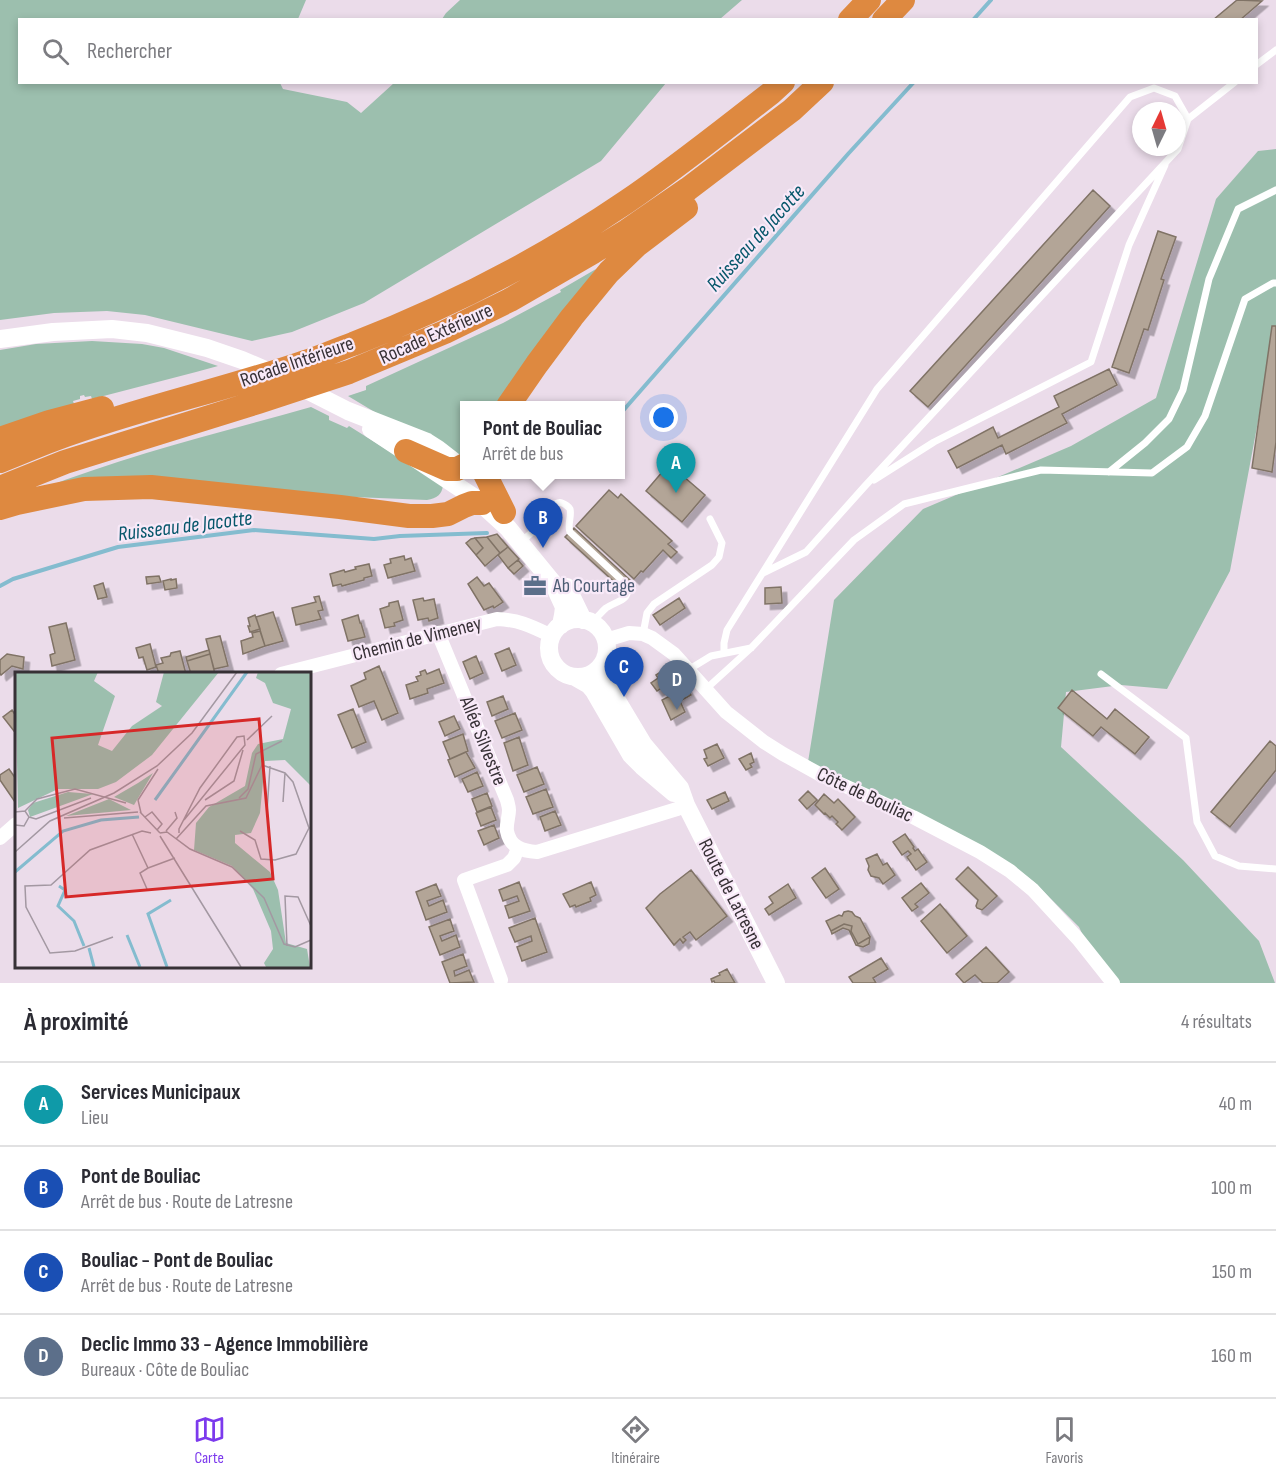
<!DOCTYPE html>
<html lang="fr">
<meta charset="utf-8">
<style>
body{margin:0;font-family:"Sofia Sans Condensed",sans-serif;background:#f7f7f7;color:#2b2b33}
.compass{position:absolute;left:1132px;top:102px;width:54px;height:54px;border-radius:50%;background:#fff;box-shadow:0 3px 9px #0003;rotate:5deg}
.you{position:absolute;left:664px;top:418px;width:21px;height:21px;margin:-15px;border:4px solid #fff;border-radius:50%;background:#1a73e8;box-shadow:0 0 0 9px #1a73e833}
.badge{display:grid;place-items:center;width:39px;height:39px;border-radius:50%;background:#7c3aed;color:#fff;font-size:20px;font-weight:700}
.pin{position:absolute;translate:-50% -50px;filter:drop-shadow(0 2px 3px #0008)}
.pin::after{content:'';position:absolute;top:32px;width:21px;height:18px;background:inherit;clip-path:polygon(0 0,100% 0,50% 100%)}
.popup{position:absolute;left:460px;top:401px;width:165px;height:78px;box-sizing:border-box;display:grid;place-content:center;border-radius:0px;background:#fff;filter:drop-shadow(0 2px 4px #0005);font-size:20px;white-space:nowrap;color:#7c7c81}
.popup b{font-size:22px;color:#2b2b33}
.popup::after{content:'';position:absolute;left:50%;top:100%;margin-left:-12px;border:12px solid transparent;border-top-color:#fff}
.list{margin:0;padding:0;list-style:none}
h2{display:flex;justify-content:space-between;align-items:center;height:78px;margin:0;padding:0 24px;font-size:26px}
h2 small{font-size:20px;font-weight:400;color:#7c7c81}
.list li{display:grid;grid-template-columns:39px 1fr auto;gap:18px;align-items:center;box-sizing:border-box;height:84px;padding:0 24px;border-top:2px solid #e1e1e2}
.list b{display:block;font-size:22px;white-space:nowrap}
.list p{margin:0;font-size:20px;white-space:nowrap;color:#7c7c81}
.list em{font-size:20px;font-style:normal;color:#7c7c81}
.icon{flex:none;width:33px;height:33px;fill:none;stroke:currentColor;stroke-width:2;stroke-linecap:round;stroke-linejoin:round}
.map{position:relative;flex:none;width:1276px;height:983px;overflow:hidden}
.search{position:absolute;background:#fff;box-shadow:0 3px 9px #0003;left:18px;right:18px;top:18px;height:66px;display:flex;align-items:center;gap:15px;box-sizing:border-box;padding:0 21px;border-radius:0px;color:#7c7c81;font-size:22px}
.sheet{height:414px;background:#fff}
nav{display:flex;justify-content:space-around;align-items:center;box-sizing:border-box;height:84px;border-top:2px solid #e1e1e2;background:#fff;font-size:16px;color:#7c7c81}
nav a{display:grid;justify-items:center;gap:3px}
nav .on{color:#7c3aed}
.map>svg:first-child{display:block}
.green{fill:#9cbfae}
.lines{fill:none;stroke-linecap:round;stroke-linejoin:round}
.stream{stroke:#84bccf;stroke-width:4}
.building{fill:#b3a597;stroke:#807366;stroke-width:1.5;filter:url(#shadow)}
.lane{stroke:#fff;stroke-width:7}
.street{stroke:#fff;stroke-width:14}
.secondary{stroke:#fff;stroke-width:18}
.highway{stroke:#de8940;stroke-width:24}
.labels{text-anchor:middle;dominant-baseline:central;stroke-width:4.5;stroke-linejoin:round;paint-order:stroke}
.street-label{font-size:20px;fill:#373136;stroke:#f8e9f8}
.service-label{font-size:20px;fill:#4e5e75;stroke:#f8e9f8;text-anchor:start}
.water-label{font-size:21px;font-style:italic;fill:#07576b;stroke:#f8e9f8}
.inset-river{fill:none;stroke:#84bccf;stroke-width:3}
.inset-road{fill:none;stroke:#a398a2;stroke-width:1.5}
.view{fill:#d62828;fill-opacity:0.15;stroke:#d62828;stroke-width:3}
.inset-edge{fill:none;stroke:#373136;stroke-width:3}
</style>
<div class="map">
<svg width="1276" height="983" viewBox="0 0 1276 983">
<defs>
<filter id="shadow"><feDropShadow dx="5.5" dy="5.5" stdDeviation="0" flood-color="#0004"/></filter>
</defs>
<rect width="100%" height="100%" fill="#ebdcea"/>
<path class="green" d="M0,0H306L298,19L20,20V82L280,83L283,89L347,102L361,113L394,83H666L601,161L364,303L292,332L252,341L145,315L107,311L54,313L0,320Z
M460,0H742L720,19H442L446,13Z
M1276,149V325L1230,571L1167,689L1121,685L1066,692L1061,747L1183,860L1259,941L1275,983H1106L1079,927L1034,882L1018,870L808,762L834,600L923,509L1071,446L1156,398L1216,199L1258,151Z
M596,269L501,405L465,406V457L463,458L378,414L348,396L366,390V386L503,323L561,292L560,290Z
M92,341L142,344L164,348L218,366L196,372L92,399L91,396L85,397L84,395L80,396V399L73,401L74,404L0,428V350L36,344Z
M311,407L329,416V420L347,428L349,426L443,485C442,495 437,498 427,500L330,496L39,490C127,455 220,433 311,407Z"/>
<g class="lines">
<path class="stream" d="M973,20L991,0
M621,413L848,154L914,82
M0,586L13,579L118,547L254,530L374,539L400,536L487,533"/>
</g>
<path class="building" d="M1237,0L1262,1L1240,20H1213Z
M1093,190L1110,206L928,407L910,391Z
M1158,231L1176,237L1161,279L1164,280L1148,330L1144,329L1129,373L1112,367Z
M1272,326H1276V442L1272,472L1252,468Z
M1109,369L1117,385L1062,414L1067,423L1006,454L1002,445L957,468L948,451L993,427L998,438L1059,407L1054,396Z
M669,464L705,495L682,522L646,491Z
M609,490L618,498L621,494L672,541L668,544L677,552L671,558L663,550L643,572L641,571L634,579L576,526Z
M574,528L630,580L622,589L565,537Z
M497,534L508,547L500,553L487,537Z
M487,537L500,553L485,566L476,555L483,548L475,538Z
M475,538L483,548L476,555L466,543L471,539Z
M508,547L519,559L508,568L498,555Z
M404,556L405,560L411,558L415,571L388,578L384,565L391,563L390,559Z
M518,560L523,566L514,574L508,568Z
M369,564L372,576L364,578V580L342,586L341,584L333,586L330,574L344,570L345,572L356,569L355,567Z
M159,576L161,582L147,584L146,577Z
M477,577L484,586L489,583L503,602L494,608L493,606L484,610L468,584Z
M171,579V580L176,579L177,588L165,590L163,581Z
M103,583L107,597L98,599L94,586Z
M781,587L782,603L765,604V588Z
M319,596L323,610L318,611L321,619L296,625L292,608L316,602L314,597Z
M423,598L424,601L434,599L438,618L429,621L428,618L418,620L413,600Z
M679,598L685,608L660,625L653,615Z
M398,601L403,620L394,623L395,626L385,628L380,609L389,606V603Z
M273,612L283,641L265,646L256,617Z
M255,615L260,629L250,632L248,626H250L248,618Z
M358,615L360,623H361L365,637L348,641L342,620Z
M66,623L75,660L52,666L50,655L55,653L49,627Z
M260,631L265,646L243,654L241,641L253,637L252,633Z
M220,636L228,666L214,669L206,639Z
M150,644L156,667L147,670L143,657L139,658L136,648Z
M509,648L516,665L502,671L495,654Z
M209,650L210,654L187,661L186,657Z
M180,651L186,674H159L156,665L163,663L161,658L170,656L171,653Z
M7,654L24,657L23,669L12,666L1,675L0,673V660Z
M210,654L215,674H191L187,661Z
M476,656L483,673L470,679L463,662Z
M379,666L398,713L382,720L374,701L359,707L351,686L366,679L364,673Z
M439,669L444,683L427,689L428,693L410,699L406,685L418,681L416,677L421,675L420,672L425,670L427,674Z
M662,671L669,683L657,691L651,683L658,678L656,675Z
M686,687L691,695L680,701L685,712L671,720L662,700Z
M1072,690L1107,719L1115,709L1149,737L1135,754L1101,727L1093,736L1058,708Z
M503,696L508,709L492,716L487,702Z
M353,709L366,742L352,748L338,715Z
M12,710L16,716V730L14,731L3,717Z
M515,713L522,730L502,738L495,721Z
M454,716L460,729L445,736L439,722Z
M463,734L468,751L450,759L443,742Z
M519,737L528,765L513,771L504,743Z
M1270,741L1276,746V770L1230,827L1211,812Z
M717,744L724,758L708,766L704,759L707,758L704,750Z
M466,752L475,768L455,777L448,760Z
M751,753L754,762L750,764L752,767L746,770L739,759Z
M537,767L544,784L524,792L517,775Z
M9,769L16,779L15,802L0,780V775Z
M477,772L483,786L468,792L462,779Z
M546,789L553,807L533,814L526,797Z
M808,791L817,800L807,809L799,800Z
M725,792L729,801L712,809L707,800Z
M487,793L492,806L477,812L472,799Z
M824,794L834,803L838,799L855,817L842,830L836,824L838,822L832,816L830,818L825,813L824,814L815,805Z
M491,807L496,820L481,826L476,813Z
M555,811L561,825L545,831L540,817Z
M494,825L499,838L484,845L478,831Z
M905,834L914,847L913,848L915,851L918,849L927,862L916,870L907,857L911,854L908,851L902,855L893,842Z
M877,854L883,865L887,863L895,875L883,884L879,878L871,876L868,870L869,866L866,859Z
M968,867L997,896L982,910L977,908L976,906L978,900L956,879Z
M825,868L839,889L826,898L812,878Z
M691,870L727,916L696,940L690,932L683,937L686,940L683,943L680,939L674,945L646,908L660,894Z
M519,882L530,911L509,918L505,906L519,901L517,896L503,901L499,890Z
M591,882L596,895L590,898L591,901L576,907L575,905L570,907L563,894Z
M921,883L929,893L915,904L918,907L912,911L902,898Z
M436,884L441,896L427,901L429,906L443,900L447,912L426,920L416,892Z
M788,884L796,898L769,915L765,909L773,903L769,897Z
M940,904L967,936L947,953L921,921Z
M848,911L852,912L855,916L860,918L870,937L858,944L851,931L852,926L844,924L831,931L826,921L839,915L842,916L844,912Z
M535,918L547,952L522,961L517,947L532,941L531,936L515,942L509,928Z
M450,919L454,931L440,936L442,941L456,935L460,947L440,955L429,927Z
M844,924L852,926L851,931L858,944L870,937L869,944L863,947L856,945L849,930L843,928L832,934L831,931Z
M986,947L1009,972L997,983H983L975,975L964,983L956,974Z
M463,954L467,966L454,971L455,976L469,970L474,982L450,983L442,962Z
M881,958L888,969L873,978L876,983H853L849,977Z
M727,969L735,983H715L714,981L712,982L711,979L720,975L719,973Z"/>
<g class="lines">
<path class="lane" d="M1256,65L1276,50
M1188,119L1235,82
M1109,472L1145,443L1169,419L1183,390L1209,279L1238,209L1276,190
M874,480L934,442L1091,362L1129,245L1165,165
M526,538C528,535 531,534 533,531C540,524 552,499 562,503C565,504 569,507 570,509C572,516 567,525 570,532L626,584C633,600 616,601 606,608C600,613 598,618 591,622
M643,634L647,613L654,604L712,565L719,557L722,543L710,519
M724,653V643L727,630L877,389L1130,97L1154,88L1175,96L1188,119L1178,149L865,486L806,552L763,573
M688,670L711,656L751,648
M1101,674L1186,738L1197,822L1215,856L1239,866L1276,869
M706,689L751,648L854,540L904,504L1041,470L1152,473L1187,447L1205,416L1245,299L1273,283H1276"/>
<path class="street" d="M438,633L507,800C508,804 509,807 509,810C509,817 506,824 507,831C510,847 522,851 537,852L677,809L686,805
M606,640L629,633L643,634L652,638L674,654L726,712L764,742L783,754L821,775L913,817L980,852L1010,871L1033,890L1078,939L1113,983
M281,674L497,619C520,620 531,626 552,636
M0,838L16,824
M501,980L464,880L507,865L514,858L518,848"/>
<path class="secondary" d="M0,339L53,332L112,329L147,333L207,348L242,360L277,375L348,411L427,442L438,449L465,470
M371,429L475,498L508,528L553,583L564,607L563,615L561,625
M567,587L583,620
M549 648a29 29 0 1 1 58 0a29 29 0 1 1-58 0Z
M605,658L604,674L607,684L643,744L680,788L686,805L776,983
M575,677L589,685L594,691L631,755L642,766L674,793"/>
<path class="highway" d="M850,20L869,0
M884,20L903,0
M508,406L537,364L572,317L609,272L636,246L686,208
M0,439L49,422L102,408
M406,451L447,469H457L465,465
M0,461C18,454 36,446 55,439C135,409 220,391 302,363C319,358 336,350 353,344C448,307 541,260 626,202C676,168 723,130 771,93L783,82
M485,474L504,512
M0,488L65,462L258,402L349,372L445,332L510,300L593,252L627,231L688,189L792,110L822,82
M0,508L17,503L84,489L151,487L340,507L409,516H432L448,514L464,506L472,503H482"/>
</g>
<defs>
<g id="office-bare" transform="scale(1.8)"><path d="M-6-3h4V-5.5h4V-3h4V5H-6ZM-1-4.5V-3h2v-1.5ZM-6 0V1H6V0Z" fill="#5c6f8a" stroke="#f8e9f8" stroke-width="2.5" paint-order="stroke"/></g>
</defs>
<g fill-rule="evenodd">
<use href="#office-bare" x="535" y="586"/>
</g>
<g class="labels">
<g class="street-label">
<text transform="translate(436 334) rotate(-24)">Rocade Extérieure</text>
<text transform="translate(297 362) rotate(-19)">Rocade Intérieure</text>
<text transform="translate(417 639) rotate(-14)">Chemin de Vimeney</text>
<text transform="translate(483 741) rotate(68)">Allée Silvestre</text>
<text transform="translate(865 795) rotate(25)">Côte de Bouliac</text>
<text transform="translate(731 894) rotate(63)">Route de Latresne</text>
</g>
<g class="service-label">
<text x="553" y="586">Ab Courtage</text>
</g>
<g class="water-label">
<text transform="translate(756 238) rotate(-48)">Ruisseau de Jacotte</text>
<text transform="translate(185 526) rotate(-7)">Ruisseau de Jacotte</text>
</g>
</g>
<g transform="translate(15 672)">
<rect width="296" height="296" fill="#ebdcea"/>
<path d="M0,0H83L79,9L100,24L83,73L97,79L117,54L147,34L141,30L149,0H204L137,83L101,110L83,117H43L3,136ZM243,0H295V113L270,88L250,89L245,141L236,161L220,163V171L255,200L263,218L271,271L292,277L295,295H251L249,291L258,277L256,259L238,217L217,194L179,178L181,151L194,135L230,114L237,81L243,72L268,67L276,37L258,31L250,11L241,6ZM138,101L119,133L99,125L123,111ZM53,120L78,122L15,145L13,138L18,131ZM94,127L116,138L51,144Z" fill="#9cbfae"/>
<path class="inset-river" d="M140,128L232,0M0,200L48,159L86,148L124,145M44,214L50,218L43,234L59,249L69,274M112,263L125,295M74,276L79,295M152,295L133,242L156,228"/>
<path class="inset-road" d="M232,68L257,44M224,126L233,117L241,82L267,69M190,128L219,109L228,78M268,130L270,101M10,139L22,127L60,117L111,131M0,140L10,139L14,145L9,154L0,153M125,140L145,161M252,140L255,94M126,141L123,128L143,97M14,145L21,147L76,126M130,145L137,140L147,152L142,158M49,146L123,140M151,159L162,146L160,140M145,161L152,160L175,177L217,195L249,226L269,272L280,275L296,268M164,161V157L185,116L222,65L229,64L230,73L169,148M117,162L133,196L160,186M145,164L226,295M161,167L191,134L231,126L247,93L270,101L278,110L294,156L281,182L260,188L246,187L240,168L225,159M0,180L35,149L99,121L142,94L177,61L222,0M132,217L125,201L133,196M98,265L60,279L35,281L11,235L10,214L36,213L75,178L127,159L136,161M272,274L270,224L283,225L296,254"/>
<path class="view" d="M244,47L258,207L51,225L37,66Z"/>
<rect width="296" height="296" class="inset-edge"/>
</g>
</svg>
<svg class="compass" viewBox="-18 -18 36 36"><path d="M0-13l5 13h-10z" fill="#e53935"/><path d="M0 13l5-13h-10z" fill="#7c7c81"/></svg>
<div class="you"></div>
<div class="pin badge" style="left:676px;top:493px;background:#0f9aa8">A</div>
<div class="pin badge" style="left:543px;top:548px;background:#1a4fb4">B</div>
<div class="popup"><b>Pont de Bouliac</b>Arrêt de bus</div>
<div class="pin badge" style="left:624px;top:697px;background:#1a4fb4">C</div>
<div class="pin badge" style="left:677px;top:710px;background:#5c6f8a">D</div>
<div class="search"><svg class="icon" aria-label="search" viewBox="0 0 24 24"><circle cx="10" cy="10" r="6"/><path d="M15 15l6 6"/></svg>Rechercher</div>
</div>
<section class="sheet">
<h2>À proximité<small>4 résultats</small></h2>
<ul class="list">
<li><span class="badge" style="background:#0f9aa8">A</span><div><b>Services Municipaux</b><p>Lieu</p></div><em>40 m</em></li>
<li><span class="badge" style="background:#1a4fb4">B</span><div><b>Pont de Bouliac</b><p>Arrêt de bus · Route de Latresne</p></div><em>100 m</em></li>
<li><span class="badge" style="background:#1a4fb4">C</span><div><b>Bouliac - Pont de Bouliac</b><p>Arrêt de bus · Route de Latresne</p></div><em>150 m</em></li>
<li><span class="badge" style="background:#5c6f8a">D</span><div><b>Declic Immo 33 - Agence Immobilière</b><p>Bureaux · Côte de Bouliac</p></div><em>160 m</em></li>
</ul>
</section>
<nav>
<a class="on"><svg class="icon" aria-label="map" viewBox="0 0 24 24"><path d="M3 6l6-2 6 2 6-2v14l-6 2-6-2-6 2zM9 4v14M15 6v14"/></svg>Carte</a>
<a><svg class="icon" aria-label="directions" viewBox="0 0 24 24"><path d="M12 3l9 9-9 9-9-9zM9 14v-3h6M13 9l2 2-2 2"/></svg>Itinéraire</a>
<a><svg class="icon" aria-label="saved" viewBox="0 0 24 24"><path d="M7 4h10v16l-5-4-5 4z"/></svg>Favoris</a>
</nav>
